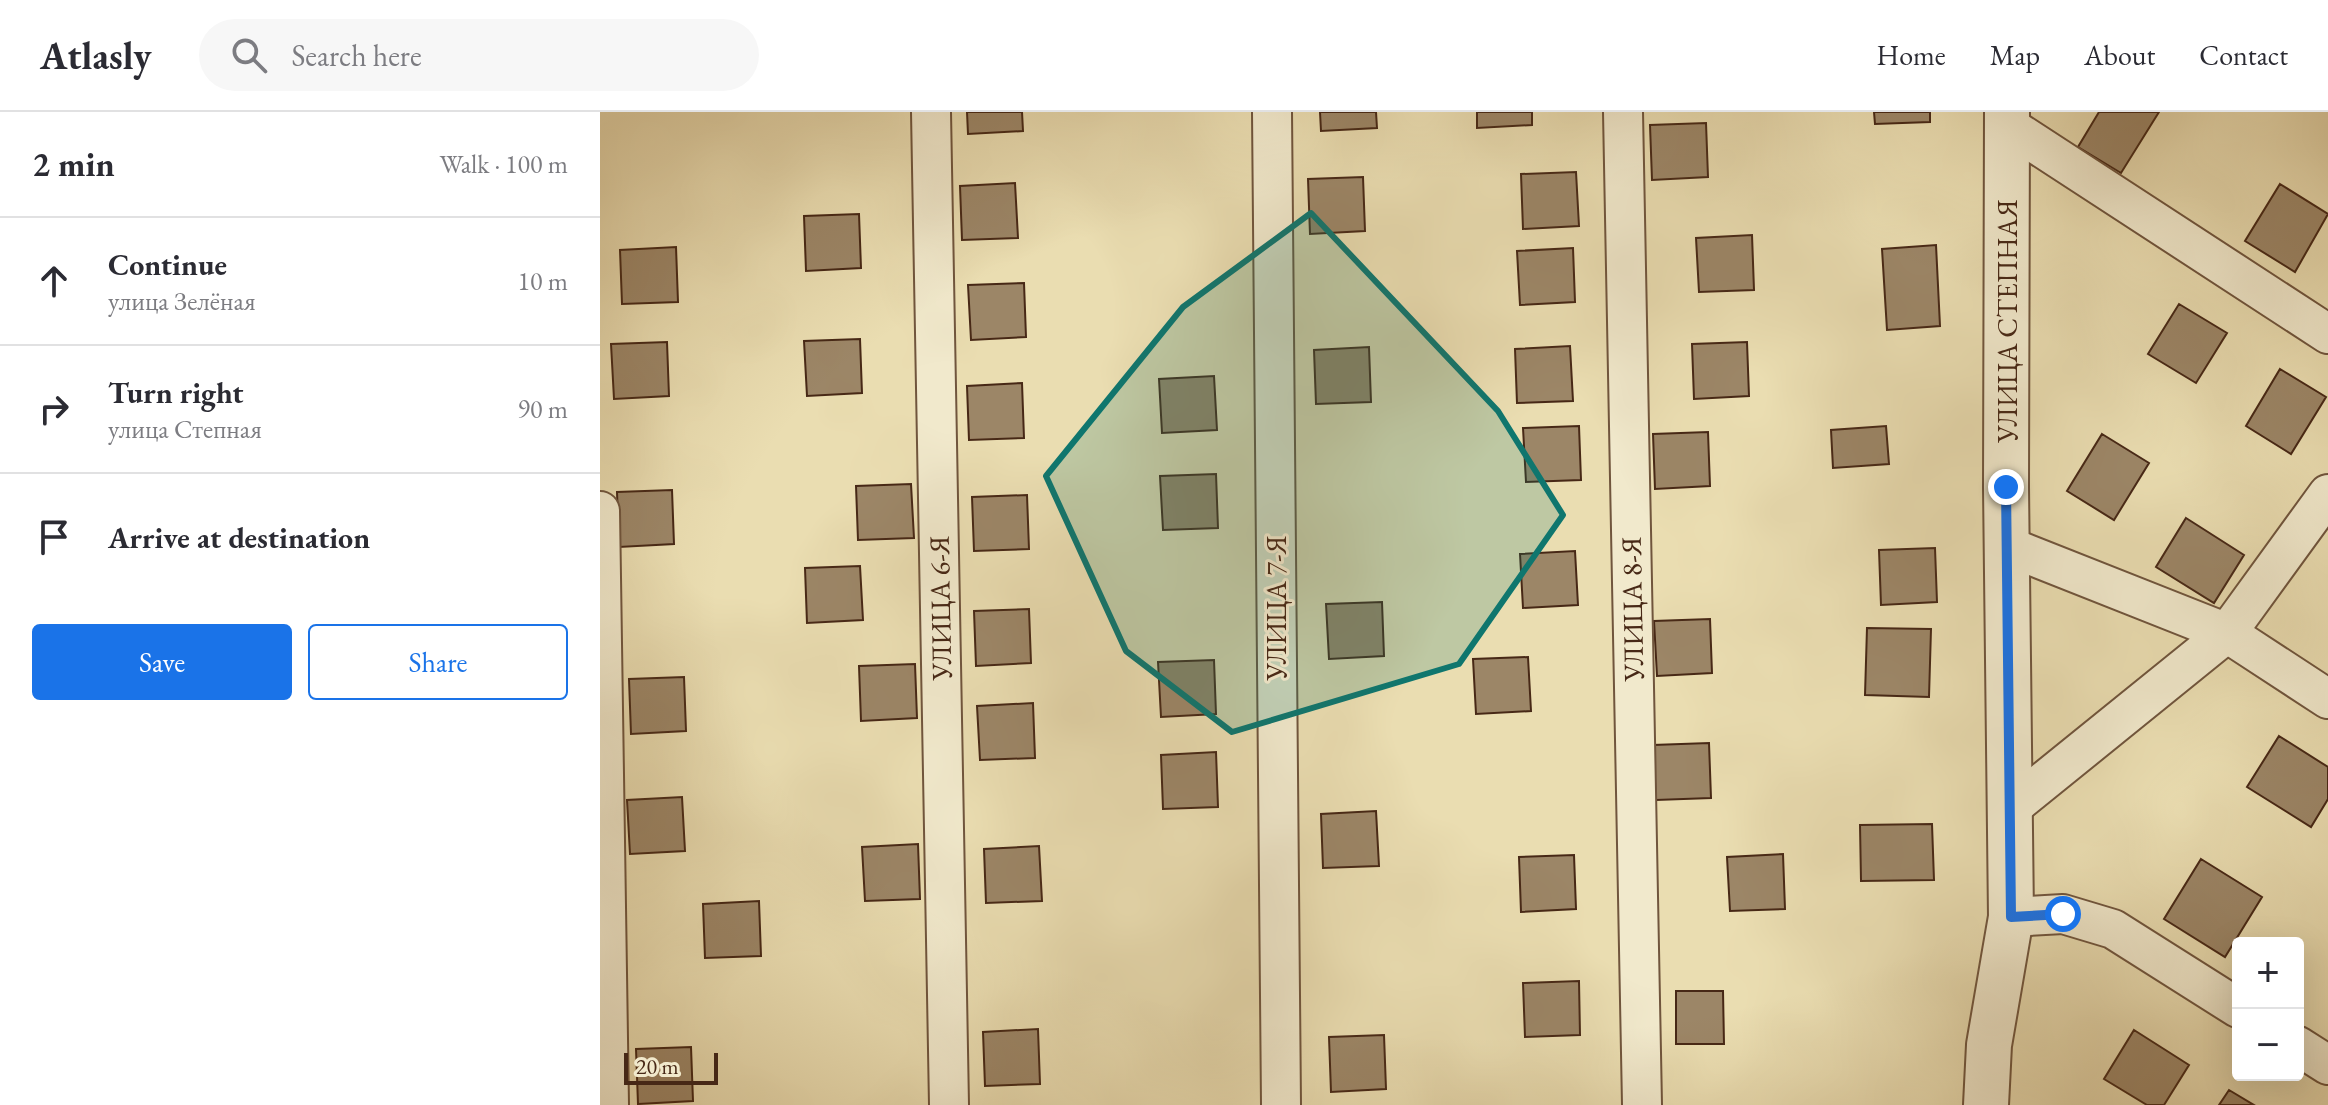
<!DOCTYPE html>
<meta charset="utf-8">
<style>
body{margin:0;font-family:"EB Garamond",serif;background:#f7f7f7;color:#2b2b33}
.controls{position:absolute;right:24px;bottom:24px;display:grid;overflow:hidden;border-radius:8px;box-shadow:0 8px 32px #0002}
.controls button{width:72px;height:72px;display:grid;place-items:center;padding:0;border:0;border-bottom:2px solid #e1e1e2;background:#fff;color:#2b2b33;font:40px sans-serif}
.scale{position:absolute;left:24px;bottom:20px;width:94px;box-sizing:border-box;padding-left:8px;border:4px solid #472816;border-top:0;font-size:22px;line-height:28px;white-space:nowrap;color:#472816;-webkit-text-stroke:6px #f1e9cc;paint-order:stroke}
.stop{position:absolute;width:24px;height:24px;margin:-18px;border:6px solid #1a73e8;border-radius:50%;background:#fff}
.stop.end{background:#1a73e8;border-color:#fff;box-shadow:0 2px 8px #0008}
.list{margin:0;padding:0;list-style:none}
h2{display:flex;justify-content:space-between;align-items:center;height:104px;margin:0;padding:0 32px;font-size:34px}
h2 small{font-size:26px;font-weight:400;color:#7c7c81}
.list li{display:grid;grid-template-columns:52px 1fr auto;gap:24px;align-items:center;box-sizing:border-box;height:128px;padding:0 32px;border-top:2px solid #e1e1e2}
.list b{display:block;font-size:30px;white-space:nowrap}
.list p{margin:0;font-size:26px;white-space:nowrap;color:#7c7c81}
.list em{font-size:26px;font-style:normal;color:#7c7c81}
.actions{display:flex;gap:16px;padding:24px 32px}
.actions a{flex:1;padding:18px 0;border:2px solid #1a73e8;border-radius:8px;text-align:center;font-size:28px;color:#1a73e8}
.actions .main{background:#1a73e8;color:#fff}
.icon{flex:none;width:44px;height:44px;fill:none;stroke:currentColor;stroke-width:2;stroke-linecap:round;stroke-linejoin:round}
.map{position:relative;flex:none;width:1728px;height:993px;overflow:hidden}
header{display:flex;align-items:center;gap:48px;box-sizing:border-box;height:112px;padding:0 40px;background:#fff;border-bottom:2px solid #e1e1e2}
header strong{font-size:38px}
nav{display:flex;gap:44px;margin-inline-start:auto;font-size:28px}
.search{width:560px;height:72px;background:#f7f7f7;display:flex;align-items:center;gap:20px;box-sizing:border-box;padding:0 28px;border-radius:44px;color:#7c7c81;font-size:30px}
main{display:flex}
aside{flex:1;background:#fff}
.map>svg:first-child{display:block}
.building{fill:#9c8667;stroke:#472816;stroke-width:2}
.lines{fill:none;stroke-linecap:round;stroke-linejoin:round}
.minor-casing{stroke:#70553d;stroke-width:42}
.tertiary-casing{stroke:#70553d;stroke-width:48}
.minor{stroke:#f1e9cc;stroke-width:38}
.tertiary{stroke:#f1e9cc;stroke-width:44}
.route{stroke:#1a73e8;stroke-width:10}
.marked{fill:#0f766e;fill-opacity:0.2;stroke:#0f766e;stroke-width:6;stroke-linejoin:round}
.labels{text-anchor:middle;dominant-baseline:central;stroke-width:6;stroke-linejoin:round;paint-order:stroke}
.street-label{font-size:28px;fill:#472816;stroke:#f1e9cc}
</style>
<header>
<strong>Atlasly</strong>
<div class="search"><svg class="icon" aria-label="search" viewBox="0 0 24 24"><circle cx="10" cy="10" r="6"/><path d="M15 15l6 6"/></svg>Search here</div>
<nav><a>Home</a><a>Map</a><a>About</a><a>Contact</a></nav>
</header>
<main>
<aside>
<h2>2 min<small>Walk · 100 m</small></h2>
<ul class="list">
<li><svg class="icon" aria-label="ahead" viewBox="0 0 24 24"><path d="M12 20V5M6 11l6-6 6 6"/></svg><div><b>Continue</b><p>улица Зелёная</p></div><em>10 m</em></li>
<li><svg class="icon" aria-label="right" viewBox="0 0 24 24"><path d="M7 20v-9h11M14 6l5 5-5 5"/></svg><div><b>Turn right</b><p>улица Степная</p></div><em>90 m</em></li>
<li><svg class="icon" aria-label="arrive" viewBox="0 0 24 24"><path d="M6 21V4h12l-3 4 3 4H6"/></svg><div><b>Arrive at destination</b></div></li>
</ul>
<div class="actions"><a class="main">Save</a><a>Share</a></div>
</aside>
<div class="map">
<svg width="1728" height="993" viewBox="0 0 1728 993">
<rect width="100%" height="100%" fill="#eaddb1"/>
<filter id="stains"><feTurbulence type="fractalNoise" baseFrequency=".0025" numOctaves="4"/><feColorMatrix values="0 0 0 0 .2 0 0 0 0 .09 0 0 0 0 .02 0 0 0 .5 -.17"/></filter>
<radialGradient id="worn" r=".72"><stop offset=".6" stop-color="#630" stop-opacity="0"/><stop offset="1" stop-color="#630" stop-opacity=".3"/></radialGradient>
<path class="building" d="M367,0H422L423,19L368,22Z
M720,0H776L777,16L721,19Z
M877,0H932V13L877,16Z
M1274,0H1330V10L1275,12Z
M1499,0H1559L1521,61L1478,35Z
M1106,11L1108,65L1052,68L1050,13Z
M976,60L979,114L923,117L921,62Z
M763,65L765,119L710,122L708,67Z
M415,71L418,126L362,128L360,74Z
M1680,72L1728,102L1695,160L1645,129Z
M259,102L261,156L206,159L204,104Z
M1152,123L1154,178L1099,180L1096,126Z
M1336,133L1340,214L1287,218L1282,137Z
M76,135L78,190L22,192L20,138Z
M973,136L975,190L920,193L917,139Z
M424,171L426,225L371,228L368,173Z
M1579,192L1627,221L1596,271L1548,242Z
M260,227L262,281L207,284L204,229Z
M67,230L69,284L14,287L11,232Z
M1147,230L1149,284L1094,287L1092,232Z
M970,234L973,289L917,291L915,237Z
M769,235L771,290L716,292L714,238Z
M1680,257L1726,285L1691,342L1646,314Z
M614,264L617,318L562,321L559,267Z
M422,271L424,326L369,328L367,274Z
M979,314L981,368L926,370L923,316Z
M1286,314L1289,352L1233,356L1231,318Z
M1108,320L1110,374L1055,377L1053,322Z
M1502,322L1549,351L1514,408L1467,379Z
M616,362L618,416L563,418L560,364Z
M311,372L314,426L258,428L256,374Z
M72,378L74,432L19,435L17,380Z
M427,383L429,437L374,439L372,385Z
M1586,406L1644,443L1614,491L1556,455Z
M1335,436L1337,490L1281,493L1279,438Z
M975,439L978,493L923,496L920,442Z
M260,454L263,508L207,511L205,456Z
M782,490L784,544L729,547L726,492Z
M429,497L431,551L376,554L374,499Z
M1110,507L1112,561L1057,564L1054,509Z
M1267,516L1331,517L1329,585L1265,583Z
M928,545L931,599L876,602L873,547Z
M614,548L616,602L561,605L558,550Z
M315,552L317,606L261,609L259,554Z
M84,565L86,619L31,622L29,567Z
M433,591L435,646L380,648L377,594Z
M1679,624L1728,655V687L1711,715L1647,675Z
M1109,631L1111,686L1056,688L1053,633Z
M616,640L618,695L563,697L561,643Z
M82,685L85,739L30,742L27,688Z
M776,699L779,754L723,756L721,702Z
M1332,712L1334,768L1261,769L1260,713Z
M318,732L320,787L265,789L262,735Z
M439,734L442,789L386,791L384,737Z
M1183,742L1185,797L1130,799L1127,745Z
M974,743L976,797L921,800L919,745Z
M1601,747L1662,785L1625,845L1564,807Z
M159,789L161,844L105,846L103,792Z
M979,869L980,923L925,925L923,871Z
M1076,879H1123L1124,932H1076Z
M438,917L440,972L385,974L383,920Z
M1534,918L1589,953L1564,993H1547L1504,967Z
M784,923L786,977L731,980L729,925Z
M91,935L93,989L38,992L36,937Z
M1629,978L1654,993H1619Z"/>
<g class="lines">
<g class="minor-casing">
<path id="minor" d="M331,0L349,993
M672,0L681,993
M1023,0L1042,993
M1407,13L1728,222
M0,399L9,993
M1407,434L1627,521L1728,587
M1412,695L1627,521L1728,382
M1411,805L1463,802L1513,817L1638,896
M1698,934L1728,953"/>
</g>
<g class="tertiary-casing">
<path id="tertiary" d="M1386,993L1389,933L1411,805L1406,375L1407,0"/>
</g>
<use href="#minor" class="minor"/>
<use href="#tertiary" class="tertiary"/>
</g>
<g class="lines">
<path class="route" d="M1406,375L1411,805L1463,802"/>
</g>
<path class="marked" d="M711,101L898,299L963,403L859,552L632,620L526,539L446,364L583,195Z"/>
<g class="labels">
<g class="street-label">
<text transform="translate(1407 209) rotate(-90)">УЛИЦА СТЕПНАЯ</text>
<text transform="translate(340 496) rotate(-91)">УЛИЦА 6-Я</text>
<text transform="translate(676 496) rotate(-90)">УЛИЦА 7-Я</text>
<text transform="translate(1032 497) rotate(-91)">УЛИЦА 8-Я</text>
</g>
</g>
<rect width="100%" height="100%" filter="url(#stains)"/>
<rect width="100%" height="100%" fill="url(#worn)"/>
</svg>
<div class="controls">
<button>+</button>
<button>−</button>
</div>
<div class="scale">20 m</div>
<div class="stop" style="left:1463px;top:802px"></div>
<div class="stop end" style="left:1406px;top:375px"></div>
</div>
</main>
